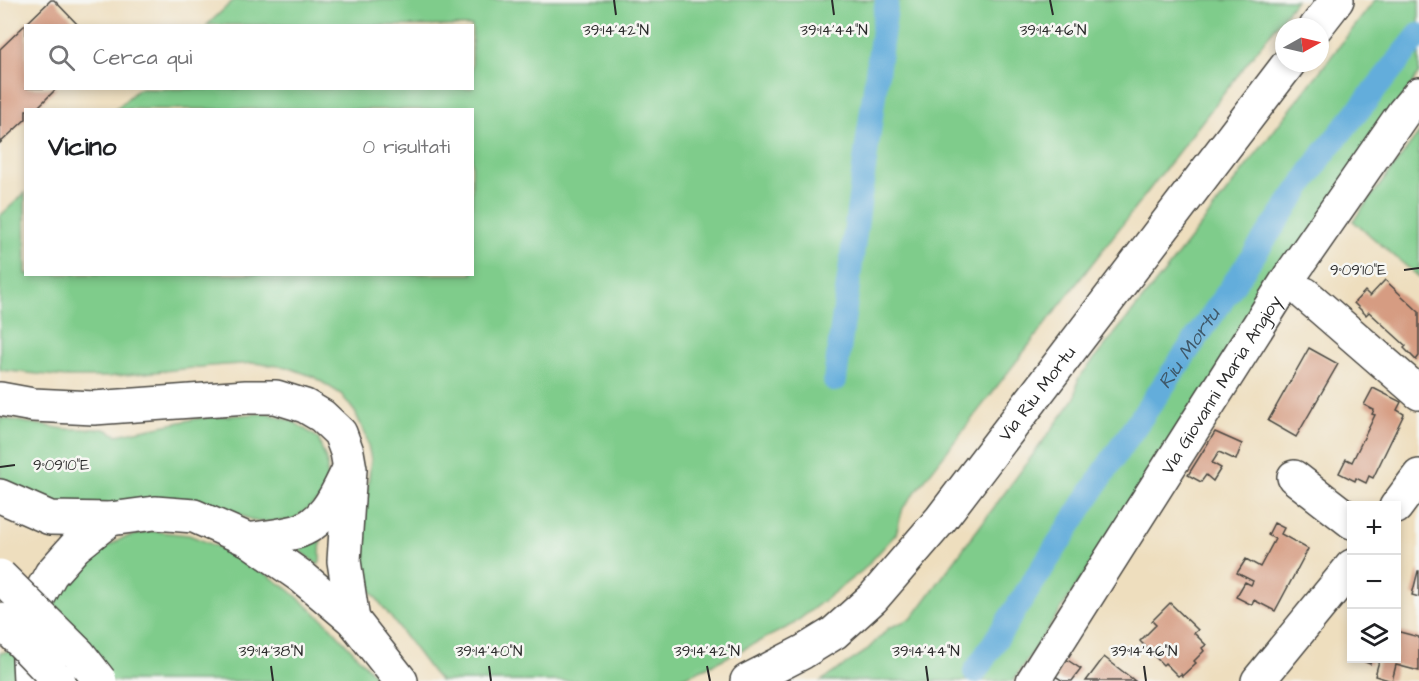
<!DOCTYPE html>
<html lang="it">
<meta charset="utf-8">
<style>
body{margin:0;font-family:"Architects Daughter",sans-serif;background:#f2f2f2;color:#202124}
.controls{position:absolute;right:18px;bottom:18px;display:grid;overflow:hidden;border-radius:0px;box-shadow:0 3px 9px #0003}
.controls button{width:54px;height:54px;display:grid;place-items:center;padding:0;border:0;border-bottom:2px solid #e0e0e0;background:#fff;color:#202124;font:30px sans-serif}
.compass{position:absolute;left:1275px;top:18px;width:54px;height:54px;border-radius:50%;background:#fff;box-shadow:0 3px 9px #0003;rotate:82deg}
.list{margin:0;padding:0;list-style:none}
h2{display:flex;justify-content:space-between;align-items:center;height:78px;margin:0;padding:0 24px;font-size:26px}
h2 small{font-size:20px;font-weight:400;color:#757577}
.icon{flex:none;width:33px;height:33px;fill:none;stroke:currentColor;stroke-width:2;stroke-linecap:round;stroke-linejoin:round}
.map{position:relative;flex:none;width:1419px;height:681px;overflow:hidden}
.search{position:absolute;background:#fff;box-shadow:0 3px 9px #0003;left:24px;top:24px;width:450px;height:66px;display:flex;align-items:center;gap:15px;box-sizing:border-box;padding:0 21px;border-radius:0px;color:#757577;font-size:22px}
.panel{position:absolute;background:#fff;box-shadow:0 3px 9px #0003;left:24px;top:108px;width:450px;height:168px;border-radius:0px}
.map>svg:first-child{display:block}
.green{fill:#7fcc8b;stroke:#557c5b;stroke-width:1.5}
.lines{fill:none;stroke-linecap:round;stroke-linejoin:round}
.canal{stroke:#64addb;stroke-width:24}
.building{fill:#d69c82}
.minor-casing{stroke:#484641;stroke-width:36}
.major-casing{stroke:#484641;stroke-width:36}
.minor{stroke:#fff;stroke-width:33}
.major{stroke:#fff;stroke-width:33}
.major-bridge-casing{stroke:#484641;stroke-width:36;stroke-linecap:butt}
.major-bridge{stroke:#fff;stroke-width:33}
.ticks{fill:none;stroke:#2b2b2b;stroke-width:2}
.labels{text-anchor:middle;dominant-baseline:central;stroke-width:5;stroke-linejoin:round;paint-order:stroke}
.street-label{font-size:18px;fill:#2b2b2b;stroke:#f6f6f2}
.water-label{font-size:20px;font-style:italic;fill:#3f5869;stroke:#f6f6f2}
.ticks-label{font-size:15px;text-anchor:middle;fill:#2b2b2b;stroke:#f6f6f2;stroke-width:5;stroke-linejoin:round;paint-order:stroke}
</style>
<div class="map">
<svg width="1419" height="681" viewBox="0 0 1419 681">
<rect width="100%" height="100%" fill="#f6f6f2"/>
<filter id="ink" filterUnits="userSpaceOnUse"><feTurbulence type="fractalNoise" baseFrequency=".0167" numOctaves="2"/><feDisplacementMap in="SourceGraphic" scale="12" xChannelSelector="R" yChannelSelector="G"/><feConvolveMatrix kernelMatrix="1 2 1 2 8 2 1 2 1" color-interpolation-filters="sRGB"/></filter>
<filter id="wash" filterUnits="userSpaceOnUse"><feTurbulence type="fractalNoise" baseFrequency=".008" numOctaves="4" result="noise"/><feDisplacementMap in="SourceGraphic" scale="24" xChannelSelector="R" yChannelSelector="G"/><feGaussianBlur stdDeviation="1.35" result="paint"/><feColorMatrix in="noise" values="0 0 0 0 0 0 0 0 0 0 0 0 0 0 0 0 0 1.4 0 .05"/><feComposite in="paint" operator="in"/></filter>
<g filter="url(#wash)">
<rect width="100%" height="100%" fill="#eedebe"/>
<path class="green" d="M234,0H1296L903,508L896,534L863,570L792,625L707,667L674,681H440L432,672L371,591L363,563L365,515L371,459L366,436L355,412L341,394L314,377L287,367L254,363L211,366L107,377H66L0,370V216L25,193L26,274H472V110L116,109L138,89L472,88V26L207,25Z
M1375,0H1419V73L1013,681H821L866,651L889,628L912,618L1075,398L1078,379L1167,269Z
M1419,133V277L1353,221Z
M267,413L294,422L318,438L327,463V485L320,499L292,521L257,522L212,504L189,500L62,506L19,490L0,477V418L65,429H105L117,435L200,418Z
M321,525L320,562L318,565L293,545Z
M151,531L189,535L238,555L288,589L327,623L380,681H0V653L52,641L55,601L71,576L90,557L123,538Z"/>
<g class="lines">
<g class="canal">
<path d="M835,380L887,0"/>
<path id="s1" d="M975,672L1112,460L1324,153L1419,35"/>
</g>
</g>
<g id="blocks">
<path class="building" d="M51,0H54L79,26H26V88H57L35,110H26V119L0,143V49Z
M1385,280L1419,312V356L1416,360L1404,348L1406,346L1369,312L1366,315L1354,303L1365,291L1370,296Z
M1309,348L1338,364L1296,437L1268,421Z
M1373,388L1401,402L1397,410L1404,414L1373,478L1369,476L1366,483L1356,478L1355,481L1339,473L1346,459L1352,462L1375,415L1372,414L1374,410L1364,405Z
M1215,432L1242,444L1236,460L1219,452L1212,463L1221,468L1213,481L1206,475L1201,482L1188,475Z
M1274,523L1284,528L1281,534L1308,549L1275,611L1254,600L1252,605L1236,597L1245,582L1251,585L1253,581L1237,573L1246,559L1260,567L1275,539L1268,535Z
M1418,571H1419V597L1412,595Z
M1170,603L1198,630L1194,633L1206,645L1202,648L1204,651L1194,661L1196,663L1182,676L1181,674L1178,676L1165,663L1163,665L1140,641L1156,625L1152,621Z
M1396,631L1419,637V671L1396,665L1392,681L1375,676L1379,661L1373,658H1396Z
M1104,657L1135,681H1086Z
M1356,658H1372L1370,664Z
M1066,659L1081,669L1072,681H1063L1055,676Z"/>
</g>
</g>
<g filter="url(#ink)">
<use href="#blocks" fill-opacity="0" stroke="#484641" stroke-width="1.5"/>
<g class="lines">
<g class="minor-casing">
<g id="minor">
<path d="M1305,294L1419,393"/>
<path d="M0,399L33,405L94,408L246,397H276L305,406L322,416L340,433L347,452L350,469L344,561L353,620"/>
<path d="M1294,477L1352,522"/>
<path d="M1396,507L1419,476"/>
<path d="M249,540C265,537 281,536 296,532C324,524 336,496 347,473"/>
<path id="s2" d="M1033,681L1290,276L1404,112L1419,94"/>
<path d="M1258,681L1352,566"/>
</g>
</g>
<g class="major-casing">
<g id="major">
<path d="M1316,27L1337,0"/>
<path d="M0,496L50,518L110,519L155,513L194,516L249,540L302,577L353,620L401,681"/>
<path d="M30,681L27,618L51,574L75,547L110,519"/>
<path id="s3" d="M747,681L803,652L834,633L873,598L941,519L1289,63"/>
</g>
</g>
<use href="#minor" class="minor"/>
<use href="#major" class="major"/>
<g class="major-bridge-casing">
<path id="major-bridge" d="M0,576L79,654L100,681
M0,620L59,681"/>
</g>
<use href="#major-bridge" class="major-bridge"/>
</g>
</g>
<path class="ticks" d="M614,0L616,15M832,0L834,15M1050,0L1053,15M1404,270L1419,268M0,467L15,465M271,666L273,681M489,666L491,681M707,666L710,681M926,666L928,681M1144,666L1146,681"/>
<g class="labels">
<g class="street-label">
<text stroke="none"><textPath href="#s2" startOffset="351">Via Giovanni Maria Angioy</textPath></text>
<text stroke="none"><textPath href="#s3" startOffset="414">Via Riu Mortu</textPath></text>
</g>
<g class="water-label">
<text stroke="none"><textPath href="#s1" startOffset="388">Riu Mortu</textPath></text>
</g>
</g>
<g class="ticks-label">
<text x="616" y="35">39°14'42"N</text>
<text x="834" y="35">39°14'44"N</text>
<text x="1053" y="35">39°14'46"N</text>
<text x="1358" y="275">9°09'10"E</text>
<text x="61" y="470">9°09'10"E</text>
<text x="271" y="656">39°14'38"N</text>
<text x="489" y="656">39°14'40"N</text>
<text x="707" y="656">39°14'42"N</text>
<text x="926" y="656">39°14'44"N</text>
<text x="1144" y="656">39°14'46"N</text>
</g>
</svg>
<div class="controls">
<button>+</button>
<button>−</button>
<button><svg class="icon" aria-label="layers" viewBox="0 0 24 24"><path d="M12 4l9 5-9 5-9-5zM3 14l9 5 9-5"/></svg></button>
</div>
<svg class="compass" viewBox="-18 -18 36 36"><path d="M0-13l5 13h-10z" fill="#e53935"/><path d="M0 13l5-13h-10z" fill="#757577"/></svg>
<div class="search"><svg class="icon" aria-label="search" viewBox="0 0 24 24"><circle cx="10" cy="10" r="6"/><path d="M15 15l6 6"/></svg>Cerca qui</div>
<section class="panel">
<h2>Vicino<small>0 risultati</small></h2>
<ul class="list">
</ul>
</section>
</div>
